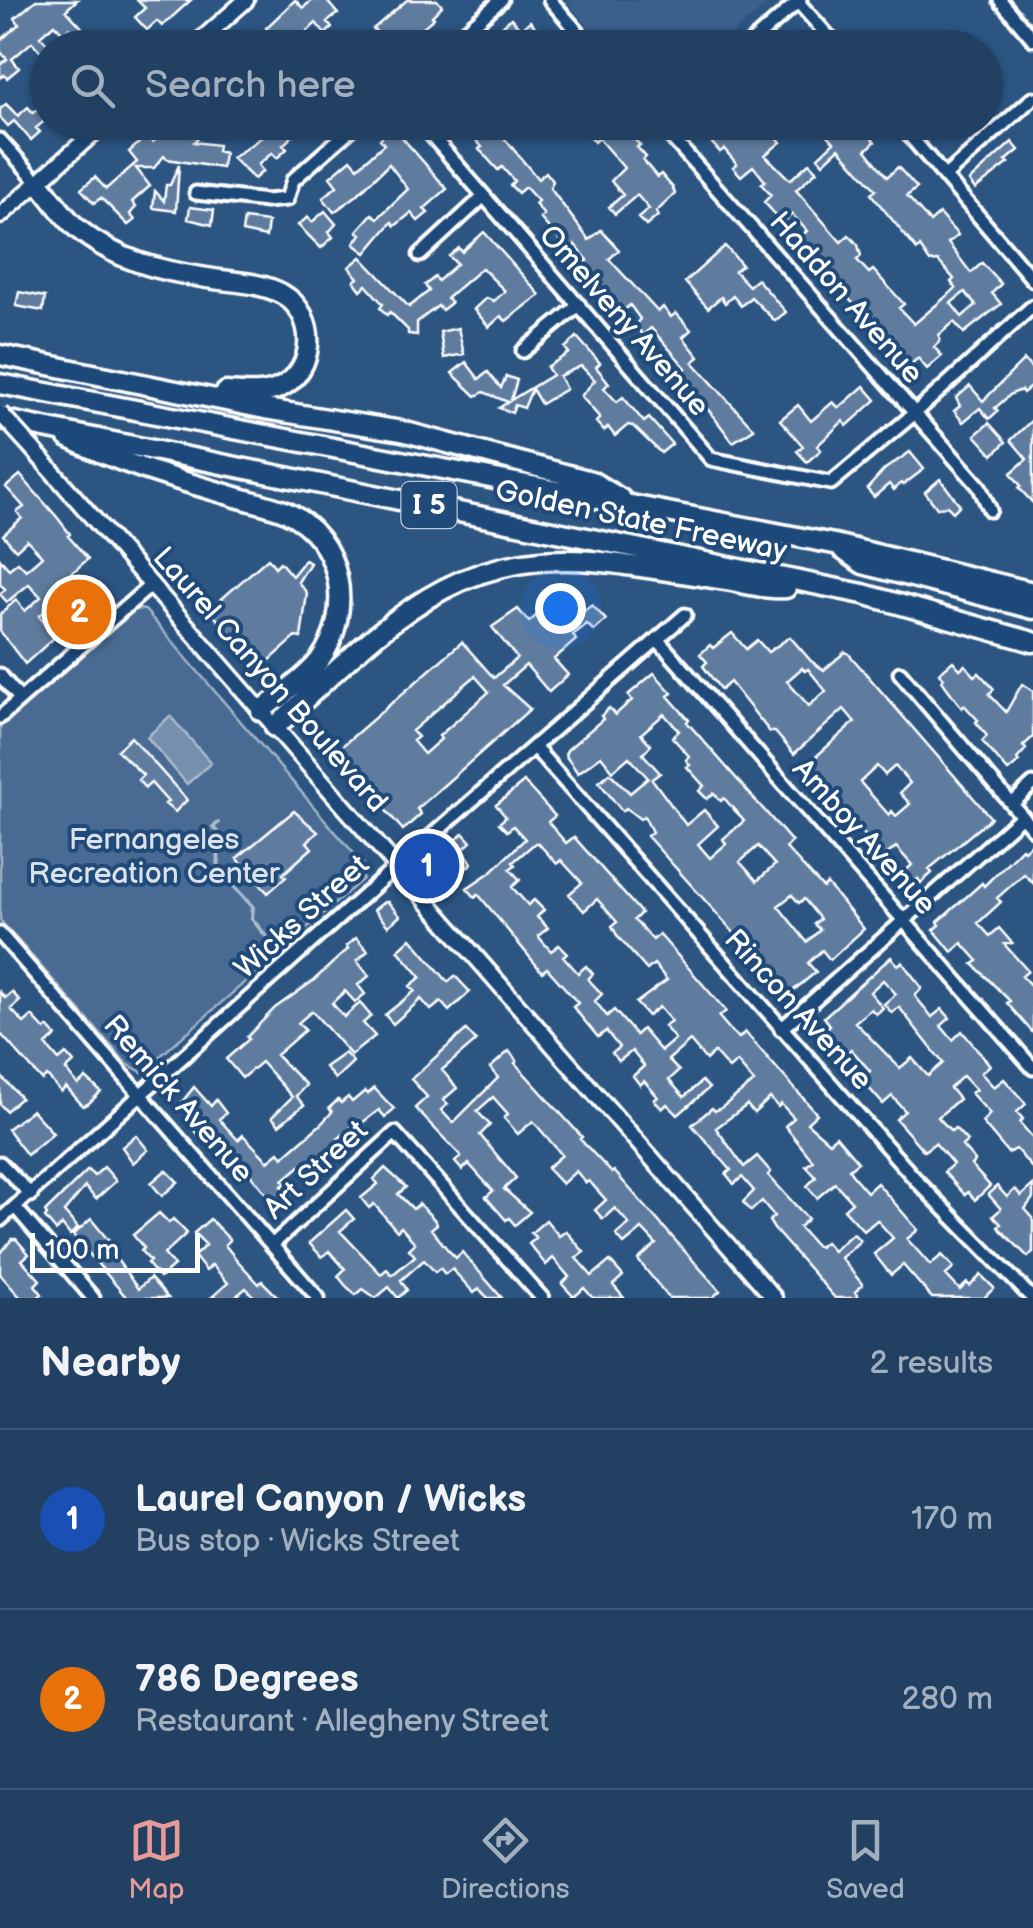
<!DOCTYPE html>
<meta charset="utf-8">
<style>
body{margin:0;font-family:"Balsamiq Sans",sans-serif;background:#294768;color:#f1f3f6}
.scale{position:absolute;left:30px;bottom:25px;width:170px;box-sizing:border-box;padding-left:10px;border:5px solid #fff;border-top:0;font-size:28px;line-height:35px;white-space:nowrap;color:#fff;-webkit-text-stroke:8px #1f4a7a;paint-order:stroke}
.you{position:absolute;left:560px;top:608px;width:35px;height:35px;margin:-25px;border:8px solid #fff;border-radius:50%;background:#1a73e8;box-shadow:0 0 0 15px #1a73e833}
.badge{display:grid;place-items:center;width:65px;height:65px;border-radius:50%;background:#e69b98;color:#fff;font-size:32px;font-weight:700}
.pin{position:absolute;translate:-50% -50%;border:5px solid #fff;box-shadow:0 2px 10px #0006}
.list{margin:0;padding:0;list-style:none}
h2{display:flex;justify-content:space-between;align-items:center;height:130px;margin:0;padding:0 40px;font-size:42px}
h2 small{font-size:32px;font-weight:400;color:#a2afbe}
.list li{display:grid;grid-template-columns:65px 1fr auto;gap:30px;align-items:center;box-sizing:border-box;height:180px;padding:0 40px;border-top:2px solid #3e5977}
.list b{display:block;font-size:38px;white-space:nowrap}
.list p{margin:0;font-size:32px;white-space:nowrap;color:#a2afbe}
.list em{font-size:32px;font-style:normal;color:#a2afbe}
.icon{flex:none;width:55px;height:55px;fill:none;stroke:currentColor;stroke-width:2;stroke-linecap:round;stroke-linejoin:round}
.map{position:relative;flex:none;width:1033px;height:1298px;overflow:hidden}
.search{position:absolute;background:#214062;box-shadow:0 2px 8px #0004;left:30px;right:30px;top:30px;height:110px;display:flex;align-items:center;gap:25px;box-sizing:border-box;padding:0 35px;border-radius:55px;color:#a2afbe;font-size:38px}
.sheet{height:490px;background:#214062}
nav{display:flex;justify-content:space-around;align-items:center;box-sizing:border-box;height:140px;border-top:2px solid #3e5977;background:#214062;font-size:28px;color:#a2afbe}
nav a{display:grid;justify-items:center;gap:5px}
nav .on{color:#e69b98}
.map>svg:first-child{display:block}
.built{fill:#3b618b}
.green{fill:#486b92;stroke:#a4b5c8;stroke-width:2.5}
.water{fill:#748fad;stroke:#acbcce;stroke-width:2.5}
.lines{fill:none;stroke-linecap:round;stroke-linejoin:round}
.stream{stroke:#acbcce;stroke-width:4}
.building{fill:#5e7c9f;stroke:#fff;stroke-width:2.5;fill-rule:evenodd}
.minor-casing{stroke:#fff;stroke-width:19}
.major-casing{stroke:#fff;stroke-width:21}
.highway-casing{stroke:#fff;stroke-width:25}
.minor{stroke:#1f4a7a;stroke-width:11}
.major{stroke:#1f4a7a;stroke-width:14}
.highway{stroke:#1f4a7a;stroke-width:18}
.major-bridge-casing{stroke:#fff;stroke-width:21;stroke-linecap:butt}
.major-bridge{stroke:#1f4a7a;stroke-width:14}
.labels{text-anchor:middle;dominant-baseline:central;stroke-width:8;stroke-linejoin:round;paint-order:stroke}
.shield{fill:#1f4a7a;stroke:#bcc9d7;stroke-width:2.5}
.shield-label{font-size:28px;font-weight:bold;fill:#fff}
.street-label{font-size:30px;fill:#fff;stroke:#1f4a7a}
.park-label{font-size:30px;fill:#dae1e9;stroke:#1f4a7a}
</style>
<div class="map">
<svg width="1033" height="1298" viewBox="0 0 1033 1298">
<rect width="100%" height="100%" fill="#2c5582"/>
<filter id="ink" filterUnits="userSpaceOnUse"><feTurbulence type="fractalNoise" baseFrequency=".01" numOctaves="2"/><feDisplacementMap in="SourceGraphic" scale="20" xChannelSelector="R" yChannelSelector="G"/><feConvolveMatrix kernelMatrix="1 2 1 2 8 2 1 2 1" color-interpolation-filters="sRGB"/></filter>
<g filter="url(#ink)">
<path class="built" d="M566,0H773L716,47L607,48Z"/>
<path class="green" d="M137,609L145,610L363,864V879L142,1072L127,1064L0,920V726L127,615Z"/>
<path class="water" d="M170,716L211,763L187,784L147,737Z"/>
<g class="lines">
<path class="stream" d="M218,823L213,827L217,832L219,870L253,907L252,919L276,948"/>
</g>
<path class="building" d="M36,0H77L66,10L99,46L113,34L119,40L122,37L131,48H86L69,28L63,33L54,24L40,36L48,44V60L32,42L12,59L19,68L7,78L4,75L0,78V65L7,59L0,51V41L19,24L15,18Z
M137,0H191L162,26L157,21L147,30L135,17L145,8Z
M295,0L303,8L312,0H326L338,14L327,22L332,28L325,34L316,23L290,48H255L271,33L266,28Z
M407,0H437L442,6L432,16L434,18L411,37L404,30L390,42L394,48H361L378,33L373,29Z
M511,18L521,29L530,21L549,42L542,48H491L506,35L500,28Z
M48,100V118L36,128L40,132L31,140L14,121L8,126L0,117V109L6,104L18,116L28,107L33,113Z
M175,122H215L194,142L218,145L217,151L224,153L222,168L167,159L164,156L154,168H136L150,186L132,202L136,207L130,214L135,220L128,225L101,198L94,203L81,189L95,177L106,189L137,162L129,152L139,143L136,141L145,133L153,142Z
M249,122H307L283,145L287,149L277,158L272,153L258,165L263,171L254,179L232,158L262,137Z
M469,122H501L506,128L500,133L538,179L546,172L553,181L550,188L589,240L601,230L619,250L609,259L658,312L663,307L671,317L676,313L691,330L683,337L699,357L693,362L754,429L733,442L680,373L686,368L651,328L643,335L635,325L640,319L630,305L623,311L583,264L588,260L575,245L569,250L547,226L540,218L544,215L535,204L538,201L525,187L518,193L510,185L514,181L502,167L498,170L479,149L482,147L473,137L477,132Z
M577,122H617L640,145L637,147L646,157L643,160L657,177L661,174L673,188L675,194L656,212L658,216L646,226L638,218L649,209L637,195L615,214L609,207L623,195L611,181L624,168L598,138L594,142L586,132L581,136L575,128Z
M736,122H744L752,131L756,126L766,138L772,132L781,142L765,155L790,180L809,163L817,171L796,190L841,242L849,235L858,245L861,256L857,260L869,273L873,270L904,304L899,308L914,324L956,288L951,282L954,279L938,261L930,262L920,247L917,250L871,194L876,190L839,148L823,163L818,157L834,142L816,122H842L847,129L858,122L875,142L866,150L887,177L898,167L917,188L907,196L930,222L939,214L958,235L948,243L971,273L982,263L1001,284L992,293L1001,304L964,333L954,322L939,335L940,341L934,347L942,356L927,369L918,358L909,366L887,342L891,339L875,321L872,323L865,317L797,239L807,231L792,214L783,223L764,202L771,195L761,184L765,181L753,166L741,176L733,167L737,164L724,149L720,152L712,143ZM965,292L976,305L962,317L951,303Z
M392,126L447,189L424,209L428,213L418,221L411,213L395,226L392,222L366,253L354,244L361,234L357,231L372,214L378,218L408,189L389,164L356,196L334,212L323,198L337,186L330,177L351,159L358,167L384,144L380,139Z
M1012,142L1019,150L1006,161L1009,163L975,189L969,181Z
M179,165L176,211L153,208L155,191L164,201L166,185H170Z
M190,207L214,210L212,225L188,219Z
M325,211L336,224L329,232L333,237L321,248L298,225L308,217L312,222Z
M244,219L268,222L266,237L242,232Z
M484,232L540,295L506,321L501,316L489,327L474,309L486,298L494,301L505,291L482,268L447,298L451,303L442,310L438,306L417,322V335L408,334V330L390,312L387,315L380,308L383,304L366,285L361,290L354,281L358,278L349,267L361,257L409,307L429,291L425,285L435,277L438,281L457,264L449,256L459,248L462,252Z
M725,246L742,265L735,271L749,286L757,279L786,312L775,321L751,297L741,306L733,296L725,303L721,297L708,308L685,282Z
M19,292L45,297L43,311L16,306Z
M458,328L464,354L444,358L440,332Z
M577,337L600,363L596,367L609,383L604,388L617,402L623,397L644,422L649,418L672,444L661,453L633,426L628,425L615,436L608,427L604,431L596,422L600,418L581,396L595,380L581,366L559,376L566,389L541,404L532,389L524,408L515,405L512,413L499,408L508,402L484,392L476,396L452,373L466,362L479,379L488,372L501,388L506,376L517,380L511,400L552,375L547,367L569,353L565,348Z
M1024,360L1033,370V385L1023,393L1021,390L1011,394L995,408L998,411L989,419L980,408L963,422L954,411L960,406L956,398L970,386L983,401Z
M864,386L876,400L847,426L843,421L817,446L821,450L807,462L797,451L803,446L780,420L798,405L811,421L833,402L839,408Z
M1033,419V503L1019,488L1021,486L1011,473L1027,459L1011,440Z
M989,423L1006,442L993,455L975,435Z
M910,452L924,469L903,485L901,483L894,490L889,484L874,497L867,489L885,469Z
M20,475L57,517L70,534L68,536L88,559L64,580L91,612L78,624L57,600L39,616L56,636L25,664L0,631V614L16,600L25,611L41,597L29,584L7,602L0,594L5,589L0,584V559L9,569L18,562L26,570L42,556L27,540L16,550L3,535L22,518L17,512L24,507L6,487Z
M940,479L960,505L953,512L947,506L937,508L925,492Z
M268,558L275,567L280,562L292,576L305,560L310,563L298,582L307,593L301,638L296,637L261,668L209,610Z
M550,604L567,623L592,605L606,620L594,631L587,624L573,635L576,640L554,659L568,675L549,692L526,665L503,685L530,709L417,809L421,814L403,830L335,752L462,642L494,678L517,658L492,627L518,609L529,622ZM475,676L489,692L439,736L441,739L424,754L413,741L418,737L412,731Z
M732,633L746,649L757,640L768,652L790,637L811,661L824,670L845,652L848,653L991,818L929,869L932,873L921,883L918,879L913,884L903,873L912,865L896,847L884,857L804,767L855,722L844,709L794,754L775,732H770L730,682L721,690L703,666L707,662L700,654L710,645L713,648ZM802,668L805,671L808,669L826,691L809,706L787,681ZM877,766L885,775L895,766L910,783L900,793L910,804L896,816L892,811L889,815L860,782Z
M953,661L960,669L965,665L975,676L979,673L994,689L989,694L1006,712L1022,684L1033,691V737L1023,746L1026,749L1017,759L1019,762L1008,771L982,741L987,736L976,722L978,720L964,705L962,708L942,681L944,678L939,673Z
M654,673L672,693L668,696L689,720L687,722L792,842L786,848L823,888L827,884L864,929L830,960L822,950L808,963L816,972L789,994L647,836L652,832L644,816L640,819L626,808L622,811L599,782L610,773L630,793L648,778L629,757L613,771L601,756L578,773L565,755L567,750L603,719L601,716L609,708L615,715L632,700L628,695ZM664,714L679,731L672,737L689,756L686,760L690,765L687,767L704,786L699,791L707,799L714,793L721,801L724,798L744,821L723,839L726,844L710,858L698,844L718,826L704,810L686,825L652,779L660,773L643,754L651,745L641,734ZM758,846L775,865L757,881L740,862ZM792,895L799,903L804,899L820,919L814,924L820,930L807,942L778,906Z
M131,737L187,800L175,812L165,804L168,802L151,783L145,788L138,780L143,775L117,750Z
M524,782L555,816L548,822L566,843L574,837L641,913L634,920L640,926L653,940L659,934L726,1011L719,1017L732,1032L739,1038L745,1032L817,1114L807,1123L829,1142L836,1136L858,1162L849,1169L854,1177L867,1192L877,1183L918,1230L907,1239L924,1258L930,1265L942,1255L954,1268L946,1275L960,1290L967,1283L970,1286L981,1275L994,1288L984,1298H932L903,1265L891,1275L874,1254L893,1238L877,1220L864,1231L844,1209L852,1202L835,1183L817,1198L807,1186L816,1177L806,1166L813,1161L785,1126L794,1118L781,1104L778,1107L770,1098L754,1113L747,1105L716,1128L744,1167L757,1156L771,1172L768,1175L808,1219L799,1227L814,1244L819,1247L825,1242L833,1251L853,1233L860,1241L841,1258L863,1285L855,1292L860,1298H835L774,1229L769,1221L774,1216L762,1201L751,1211L743,1202L754,1191L742,1177L734,1184L726,1174L731,1170L692,1125L712,1108L715,1111L721,1108L754,1082L737,1062L729,1069L714,1052L706,1060L690,1041L668,1060L679,1071L669,1080L684,1097L702,1081L709,1088L678,1115L667,1104L662,1109L654,1100L658,1097L644,1081L640,1085L633,1076L644,1066L632,1051L619,1061L612,1053L619,1047L606,1031L598,1037L573,1007L578,1003L563,986L547,968L542,972L478,894L475,897L467,888L492,871L525,839L513,826L507,831L499,823L506,817L496,805ZM535,843H538L557,864L561,860L582,883L569,894L584,911L597,899L617,922L612,926L618,937L647,970L654,964L667,980L636,1003L648,1016L659,1007L671,1021L664,1026L675,1039L661,1051L642,1029L636,1035L614,1010L607,1016L595,1001L602,994L588,979L593,974L586,966L578,973L563,956L567,953L559,945L551,951L538,936L548,928L537,917L544,910L534,900L528,905L512,887L520,880L510,869L515,865L513,862Z
M294,811L318,832L307,842L312,848L283,874L286,877L268,893L237,858Z
M463,833L471,842L463,849L472,863L458,876L442,855Z
M1033,842V883L1024,874L997,898L1001,902L978,923L990,936L999,928L1012,943L1004,944L1028,971L1022,976L1033,988V1033L1007,1003L1010,1001L973,964L978,961L962,943L952,952L934,930L940,925L938,922L982,883L984,886L1022,848L1024,850Z
M384,902H388L400,916L388,926L374,910Z
M356,938L368,951L357,961L369,976L358,985L365,994L355,1002L345,991L332,1003L344,1017L360,1003L371,1016L363,1023L375,1036L351,1055L312,1011L298,1023L305,1030L276,1055L306,1085L296,1096L304,1105L279,1125L272,1117L292,1097L261,1062L242,1078L226,1059L249,1039L247,1037L275,1008L313,981L348,949L346,946Z
M411,938L448,982L455,976L470,992L449,1011L441,1002L431,1010L421,999L393,1024L385,1015L415,991L410,986L421,977L398,950Z
M891,957L898,965L902,962L922,988L915,996L932,1017L942,1009L950,1018L941,1026L953,1040L962,1031L990,1065L981,1073L994,1087L1004,1079L1026,1104L1017,1112L1023,1119L1020,1123L1033,1138V1169L1016,1149L1008,1153L982,1122L990,1114L971,1093L976,1090L963,1076L950,1088L959,1099L938,1117L951,1131L955,1128L967,1141L962,1146L975,1161L971,1165L990,1186L975,1200L968,1192L965,1195L944,1172L953,1164L935,1143L924,1151L896,1119L905,1111L892,1096L883,1104L861,1079L870,1071L851,1049L841,1058L821,1034L830,1025L824,1017ZM883,980L896,994L884,1004L892,1013L899,1007L943,1063L928,1076L912,1058L900,1068L855,1022L871,1009L876,1014L883,1008L870,992Z
M0,992L5,998L12,992L20,1001L11,1009L24,1023L32,1016L45,1030L48,1027L56,1036L46,1045L59,1060L66,1054L74,1063L66,1070L78,1085L86,1078L101,1092L88,1104L83,1106L66,1087L61,1092L47,1076L42,1080L0,1033Z
M466,1030L476,1041L442,1070L457,1088L443,1100L448,1104L441,1110L453,1123L498,1078L490,1068L509,1051L517,1061L515,1063L582,1137L580,1139L612,1173L614,1171L720,1291L712,1298H669L638,1260L656,1244L642,1229L624,1244L616,1235L629,1224L615,1208L603,1219L595,1210L606,1200L589,1181L586,1183L576,1171L562,1184L547,1168L562,1155L533,1121L518,1134L504,1118L508,1114L493,1097L477,1111L490,1125L480,1135L516,1178L504,1189L530,1212L515,1225L509,1218L506,1220L486,1197L493,1191L469,1164L462,1170L455,1162L461,1156L415,1108L427,1097L411,1079Z
M345,1053L353,1062L335,1079L325,1067Z
M0,1075L21,1098L6,1111L0,1104Z
M194,1087L211,1106L216,1100L226,1113L219,1119L238,1140L243,1135L268,1161L279,1152L283,1157L321,1124L332,1112L329,1108L338,1100L341,1103L348,1097L352,1102L365,1091L368,1094L374,1088L394,1109L385,1117L379,1110L358,1126L356,1123L338,1139L343,1146L308,1174L300,1166L283,1180L286,1183L282,1186L291,1196L277,1208L245,1167L243,1169L226,1154L206,1131L200,1136L193,1129L200,1122L182,1102Z
M32,1110L53,1133L27,1155L7,1129Z
M136,1135L148,1150L133,1163L122,1147Z
M104,1167L116,1181L96,1199L85,1187L64,1212L78,1228L70,1235L62,1225L56,1231L45,1218L47,1215L45,1212L88,1170L94,1176Z
M385,1168L406,1187L398,1194L413,1209L419,1204L434,1219L437,1224L431,1229L448,1250L456,1258L462,1252L502,1298H488L479,1289L474,1293L452,1269L445,1274L440,1268L435,1272L424,1260L401,1280L407,1290L398,1298L389,1287L376,1298L363,1289L356,1295L346,1286L338,1276L345,1269L329,1251L322,1257L309,1243L346,1210L354,1219L340,1231L381,1274L387,1269L392,1275L415,1256L409,1249L415,1243L401,1227L397,1231L374,1204L369,1208L361,1198L378,1184L374,1179Z
M166,1170L178,1182L162,1196L151,1183Z
M1033,1185V1198L1025,1209L1033,1218V1252L1028,1257L998,1227L1001,1224L993,1216L1001,1209L988,1194L997,1186L1007,1197L1015,1189L1021,1196Z
M159,1213L169,1223L173,1219L187,1233L164,1254L174,1266L160,1278L147,1263L150,1261L141,1251L144,1248L133,1235Z
M91,1219L109,1241L113,1247L110,1250L138,1289L150,1278L168,1298H127L73,1235Z
M210,1219L230,1240L225,1245L237,1260L259,1284L262,1281L279,1298H255L246,1288L234,1298H211L228,1283L212,1265L206,1271L194,1256L206,1245L194,1233Z
M546,1220L559,1236L566,1231L584,1252L576,1258L592,1276L610,1261L623,1276L613,1285L624,1298H593L584,1288L574,1297L562,1284L569,1277L553,1258L546,1265L529,1244L536,1238L531,1233Z
M12,1239H16L29,1254L22,1260L40,1280L35,1285L42,1294L37,1298H21L0,1274V1254Z"/>
<g class="lines">
<g class="minor-casing">
<path id="minor" d="M550,0L592,48
M1000,0L1033,39
M797,1L839,48
M446,48L501,0
M745,48L800,0
M420,122L711,459L831,483L915,413L1033,306
M658,122L979,486L990,510
M898,122L1033,280
M0,140L38,182
M944,177L1033,98
M196,193L266,201L287,199L293,180L359,122
M420,255L483,197
M523,351L579,305
M658,640L1033,1068
M900,673L1033,829
M0,675L20,699
M0,717L151,585
M534,747L917,1181L1032,1298
M1012,804L1033,784
M0,934L318,1298
M781,1029L1022,816
M0,1163L31,1195
M15,1207L93,1298
M0,1220L397,866L685,615
M272,1245L395,1133L542,1298"/>
</g>
<g class="major-casing">
<path id="major" d="M192,48L246,0
M0,216L106,122
M32,448C279,732 526,1015 774,1298"/>
</g>
<g class="highway-casing">
<path id="highway" d="M38,182C51,197 63,216 78,229C115,260 161,271 207,278C230,282 261,282 282,294C318,314 317,371 279,388C264,396 243,393 226,392
M0,355L265,409L402,431L591,481L621,499
M0,384L834,544L1033,592
M0,419L863,594L1033,642
M67,437C118,463 171,478 226,494C245,500 266,504 284,511C343,537 355,612 319,661C304,680 280,695 261,711
M843,550L863,564L1033,609
M275,727C386,626 454,540 619,564C654,569 690,574 725,580C745,583 767,590 786,588"/>
</g>
<use href="#minor" class="minor"/>
<use href="#major" class="major"/>
<use href="#highway" class="highway"/>
<g class="major-bridge-casing">
<path id="major-bridge" d="M0,413L32,448"/>
</g>
<use href="#major-bridge" class="major-bridge"/>
</g>
</g>
<g class="labels">
<rect class="shield" x="401.5" y="482" width="55" height="46" rx="8"/>
<g class="shield-label">
<text x="429" y="505">I 5</text>
</g>
<g class="street-label">
<text transform="translate(846 298) rotate(49)">Haddon Avenue</text>
<text transform="translate(624 321) rotate(49)">Omelveny Avenue</text>
<text transform="translate(641 521) rotate(12)">Golden State Freeway</text>
<text transform="translate(270 680) rotate(49)">Laurel Canyon Boulevard</text>
<text transform="translate(864 837) rotate(48)">Amboy Avenue</text>
<text transform="translate(302 917) rotate(-42)">Wicks Street</text>
<text transform="translate(798 1010) rotate(48)">Rincon Avenue</text>
<text transform="translate(178 1099) rotate(49)">Remick Avenue</text>
<text transform="translate(316 1170) rotate(-43)">Art Street</text>
</g>
<g class="park-label">
<text x="154" y="840">Fernangeles<tspan x="154" dy="34">Recreation Center</tspan></text>
</g>
</g>
</svg>
<div class="scale">100 m</div>
<div class="you"></div>
<div class="pin badge" style="left:427px;top:866px;background:#1a4fb4">1</div>
<div class="pin badge" style="left:79px;top:612px;background:#e8710a">2</div>
<div class="search"><svg class="icon" aria-label="search" viewBox="0 0 24 24"><circle cx="10" cy="10" r="6"/><path d="M15 15l6 6"/></svg>Search here</div>
</div>
<section class="sheet">
<h2>Nearby<small>2 results</small></h2>
<ul class="list">
<li><span class="badge" style="background:#1a4fb4">1</span><div><b>Laurel Canyon / Wicks</b><p>Bus stop · Wicks Street</p></div><em>170 m</em></li>
<li><span class="badge" style="background:#e8710a">2</span><div><b>786 Degrees</b><p>Restaurant · Allegheny Street</p></div><em>280 m</em></li>
</ul>
</section>
<nav>
<a class="on"><svg class="icon" aria-label="map" viewBox="0 0 24 24"><path d="M3 6l6-2 6 2 6-2v14l-6 2-6-2-6 2zM9 4v14M15 6v14"/></svg>Map</a>
<a><svg class="icon" aria-label="directions" viewBox="0 0 24 24"><path d="M12 3l9 9-9 9-9-9zM9 14v-3h6M13 9l2 2-2 2"/></svg>Directions</a>
<a><svg class="icon" aria-label="saved" viewBox="0 0 24 24"><path d="M7 4h10v16l-5-4-5 4z"/></svg>Saved</a>
</nav>
